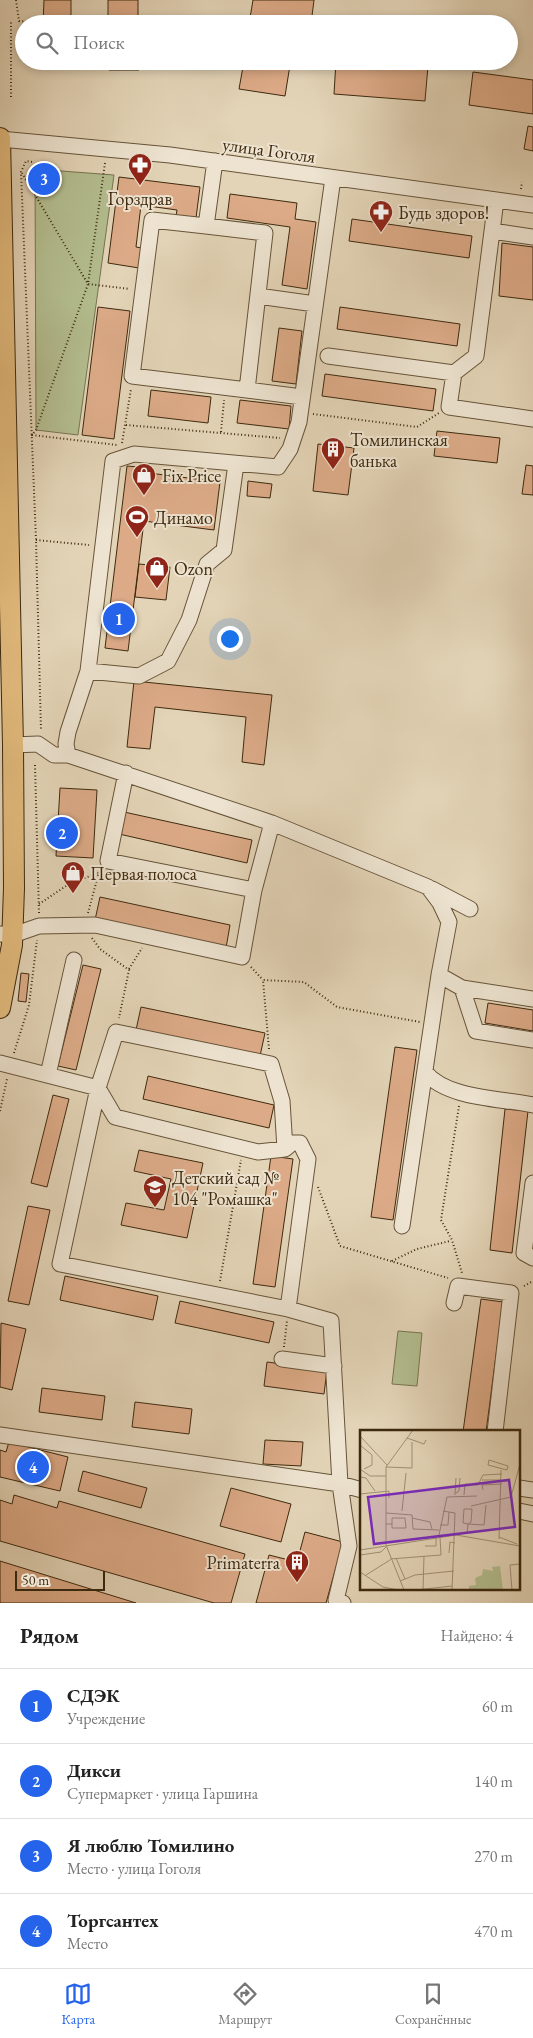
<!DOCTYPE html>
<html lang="ru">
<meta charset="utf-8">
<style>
body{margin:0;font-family:"EB Garamond",serif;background:#f6f6f6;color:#222}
.scale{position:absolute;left:15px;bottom:12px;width:90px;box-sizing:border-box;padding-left:5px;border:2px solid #3e2a0f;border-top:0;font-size:14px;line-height:18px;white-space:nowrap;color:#3e2a0f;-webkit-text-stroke:4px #ede3d0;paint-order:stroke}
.you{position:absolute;left:229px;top:638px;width:18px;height:18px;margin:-12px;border:4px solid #fff;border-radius:50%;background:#1a73e8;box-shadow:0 0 0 8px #1a73e833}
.badge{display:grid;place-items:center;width:32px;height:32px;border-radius:50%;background:#2563eb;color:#fff;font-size:16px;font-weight:700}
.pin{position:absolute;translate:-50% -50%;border:2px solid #fff;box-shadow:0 1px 5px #0006}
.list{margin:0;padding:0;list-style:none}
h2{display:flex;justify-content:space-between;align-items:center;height:65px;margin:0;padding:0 20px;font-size:21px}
h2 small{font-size:16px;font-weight:400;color:#767676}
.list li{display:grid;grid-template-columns:32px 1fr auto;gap:15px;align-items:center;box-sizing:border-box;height:75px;padding:0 20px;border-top:1px solid #e0e0e0}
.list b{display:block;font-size:19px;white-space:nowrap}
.list p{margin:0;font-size:16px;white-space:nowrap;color:#767676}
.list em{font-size:16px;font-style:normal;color:#767676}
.icon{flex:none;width:28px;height:28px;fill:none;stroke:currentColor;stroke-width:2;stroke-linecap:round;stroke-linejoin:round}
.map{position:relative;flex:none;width:533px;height:1603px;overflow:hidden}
.search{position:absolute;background:#fff;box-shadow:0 2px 8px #0003;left:15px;right:15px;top:15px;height:55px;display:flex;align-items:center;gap:12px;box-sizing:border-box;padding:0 18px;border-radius:28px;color:#767676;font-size:19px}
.sheet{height:365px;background:#fff}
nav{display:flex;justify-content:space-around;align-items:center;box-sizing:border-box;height:70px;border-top:1px solid #e0e0e0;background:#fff;font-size:14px;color:#767676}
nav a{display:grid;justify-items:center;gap:2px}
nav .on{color:#2563eb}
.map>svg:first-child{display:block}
.green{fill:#b3bd8f;stroke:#78744f}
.building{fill:#dcaa87;stroke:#3e2a0f}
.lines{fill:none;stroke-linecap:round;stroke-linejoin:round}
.minor-casing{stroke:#675439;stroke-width:17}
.major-casing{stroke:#3e2a0f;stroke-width:22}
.path{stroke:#3e2a0f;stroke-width:2;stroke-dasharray:1 2.5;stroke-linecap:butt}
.minor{stroke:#ede3d0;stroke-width:15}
.major{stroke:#e2ba7c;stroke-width:20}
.labels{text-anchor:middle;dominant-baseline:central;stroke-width:4;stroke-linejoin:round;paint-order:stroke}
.street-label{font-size:18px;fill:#3e2a0f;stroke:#ede3d0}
.poi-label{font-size:18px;fill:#3e2a0f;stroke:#ede3d0;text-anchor:start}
.inset-road{fill:none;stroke:#a19074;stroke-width:1}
.view{fill:#7b2cbf;fill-opacity:0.15;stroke:#7b2cbf;stroke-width:2.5}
.inset-edge{fill:none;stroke:#3e2a0f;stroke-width:2.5}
</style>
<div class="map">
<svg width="533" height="1603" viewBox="0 0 533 1603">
<rect width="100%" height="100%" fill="#e3d4b7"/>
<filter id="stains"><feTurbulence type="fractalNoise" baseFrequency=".004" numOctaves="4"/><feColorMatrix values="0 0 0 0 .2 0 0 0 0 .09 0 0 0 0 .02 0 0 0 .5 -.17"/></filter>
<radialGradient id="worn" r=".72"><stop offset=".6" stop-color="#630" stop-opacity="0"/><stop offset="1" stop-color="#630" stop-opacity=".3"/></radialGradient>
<path class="green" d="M35,169L114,175L78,435L36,430Z
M398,1331L422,1333L417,1386L392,1384Z"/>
<path class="building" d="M44,0H71V24H43Z
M108,0H138V24H108Z
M253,0H314L311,24H249Z
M109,61H139V70H109Z
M244,61H305L304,67L290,65L285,96L239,89Z
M336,61L428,66L425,101L334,94Z
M473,72L533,80V114L469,105Z
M528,126L533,127V151L524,149Z
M119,177L200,187L196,218L176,216L177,210L141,205L136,247L142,248L139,268L108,263Z
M230,194L297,203L295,219L316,222L307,289L282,285L290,227L227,218Z
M352,219L472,236L469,258L349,241Z
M502,243L533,247V300L499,296Z
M98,307L130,311L114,439L82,435Z
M340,307L460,324L457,346L337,329Z
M279,328L302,331L296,384L272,381Z
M325,374L436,389L433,411L322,396Z
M151,390L211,397L208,423L148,416Z
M240,400L291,406L289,429L237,423Z
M437,431L500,438L497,463L434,456Z
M318,444L354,448L348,495L313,491Z
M526,465L533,466V495L522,494Z
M127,466L150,468L149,473L220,482L214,530L144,521L128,651L105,648Z
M248,481L272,484L270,498L247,496Z
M139,564L170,567L166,600L135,597Z
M134,681L272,695L264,765L242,762L246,717L155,707L150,749L127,747Z
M60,788L97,790L93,858L56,856Z
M124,812L252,840L247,863L119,834Z
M100,897L230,925L226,948L95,920Z
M83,965L101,969L76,1070L58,1066Z
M21,973L29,974L26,1002L18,1001Z
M488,1003L533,1010V1031L485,1023Z
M141,1007L265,1033L260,1056L136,1030Z
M395,1047L417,1050L393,1220L371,1217Z
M148,1076L274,1105L269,1128L143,1099Z
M53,1095L69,1099L47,1187L31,1183Z
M505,1109L528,1111L512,1253L490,1250Z
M139,1150L203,1163L187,1238L121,1225L126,1203L164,1210L171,1179L134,1171Z
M271,1156L293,1159L275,1287L253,1284Z
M28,1206L50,1210L29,1305L8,1301Z
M65,1276L158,1296L153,1320L60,1300Z
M481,1299L503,1302L486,1432H463Z
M180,1301L274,1322L269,1343L175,1323Z
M1,1323L26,1329L12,1390L0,1387Z
M267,1362L327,1370L324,1394L264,1386Z
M42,1388L105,1396L102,1420L39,1412Z
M135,1402L192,1409L189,1434L132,1427Z
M265,1440L303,1442L301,1466L263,1464Z
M9,1442L68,1457L60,1491L0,1477V1450L6,1452Z
M83,1471L147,1488L141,1508L78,1491Z
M231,1488L291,1504L281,1542L220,1526Z
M14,1495L57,1508L59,1501L245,1554L231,1603H214L0,1541V1500L12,1504Z
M305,1532L343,1542L326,1603H256L269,1555L297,1562Z
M0,1561L136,1603H0Z"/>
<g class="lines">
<g class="minor-casing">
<path id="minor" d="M0,139L170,155L533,205
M496,200L476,356L454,373L449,407L533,419
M206,226L265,233L247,390L132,376L152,220L206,226L215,161
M492,231L533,237
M258,296L315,304
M328,356L454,373
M247,390L302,397
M88,671L139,676L168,661L189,620L207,564L224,550L236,464
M13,745L38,744L54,755H68L272,823L428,887L440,903L449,922L439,975L402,1226
M68,755L66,744L68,732L88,671L113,461L134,454L278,467L290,449L299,422L333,178
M126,773L108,861L254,890
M432,889L470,909
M0,934L13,935L39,926L95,925L242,957L254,890L272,823
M439,975L462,988L533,999
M462,988L476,1031L533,1040
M0,1063L98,1088L115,1117L258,1152L285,1149L282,1101L271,1064L116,1032L98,1088L60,1264L288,1309
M425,1072C447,1099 500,1098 533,1105
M48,1075L74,960
M285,1149L292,1143H300L308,1159L288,1309L331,1321L340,1484L349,1546L336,1600L343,1603
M533,1183L524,1253L533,1258
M454,1303L458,1286L511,1293L495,1432
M282,1359L334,1366
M0,1435L340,1484L362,1490
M519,1488L533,1490
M519,1511L533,1514"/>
</g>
<g class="major-casing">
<path id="major" d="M0,138L13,745L14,888L12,945L0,1008"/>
</g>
<path class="path" d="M16,0L19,21L44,22
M11,97V20
M32,162L26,161L21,172L36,540L41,730
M105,163L88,284L130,289
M22,173L88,284L36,430L32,435L117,445
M521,189L522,182
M313,414L417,427L439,413
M126,425L280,438
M221,432L224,400
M122,443L131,389
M36,540L89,545
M35,765L39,913
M39,904L69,884L98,873
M88,913L99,872
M92,938L100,949L129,970L119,1018
M251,967L263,980
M129,969L142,948
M269,1049L263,980L304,982L337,1007L420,1022
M14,1053L29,1005L37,940
M459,1106L441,1220L452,1240L462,1273
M0,1111L7,1079
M318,1187L340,1246L448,1278
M392,1261L417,1249L450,1241
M220,1281L241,1160
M524,1286L533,1281
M284,1347L287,1321"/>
<use href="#minor" class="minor"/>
<use href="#major" class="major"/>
</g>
<defs>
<g id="pharmacy-pin" transform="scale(1.25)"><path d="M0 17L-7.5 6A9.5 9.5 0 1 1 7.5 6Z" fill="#8f2418" stroke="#ede3d0"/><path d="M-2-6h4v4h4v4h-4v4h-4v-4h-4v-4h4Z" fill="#fff"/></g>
<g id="building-pin" transform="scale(1.25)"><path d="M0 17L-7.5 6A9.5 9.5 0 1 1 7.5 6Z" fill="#8f2418" stroke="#ede3d0"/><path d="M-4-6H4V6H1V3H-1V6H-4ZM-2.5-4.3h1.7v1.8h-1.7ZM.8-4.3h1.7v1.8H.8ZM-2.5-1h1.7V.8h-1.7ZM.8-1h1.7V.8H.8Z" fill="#fff"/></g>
<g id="shop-pin" transform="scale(1.25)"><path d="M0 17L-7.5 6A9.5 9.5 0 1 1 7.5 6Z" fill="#8f2418" stroke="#ede3d0"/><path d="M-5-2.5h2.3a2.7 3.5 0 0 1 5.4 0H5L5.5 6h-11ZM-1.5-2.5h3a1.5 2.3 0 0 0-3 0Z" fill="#fff"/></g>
<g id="stadium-pin" transform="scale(1.25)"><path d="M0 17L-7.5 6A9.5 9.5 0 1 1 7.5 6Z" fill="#8f2418" stroke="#ede3d0"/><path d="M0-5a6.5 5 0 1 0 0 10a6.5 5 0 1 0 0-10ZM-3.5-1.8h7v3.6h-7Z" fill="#fff"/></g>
<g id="school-pin" transform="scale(1.25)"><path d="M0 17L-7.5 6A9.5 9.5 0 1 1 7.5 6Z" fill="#8f2418" stroke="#ede3d0"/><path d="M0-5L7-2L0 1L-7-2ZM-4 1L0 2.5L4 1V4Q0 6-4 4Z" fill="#fff"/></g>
</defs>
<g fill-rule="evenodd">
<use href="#pharmacy-pin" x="140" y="165"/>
<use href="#pharmacy-pin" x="381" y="212"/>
<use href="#building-pin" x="333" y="449"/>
<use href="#shop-pin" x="144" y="475"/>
<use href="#stadium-pin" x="137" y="517"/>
<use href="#shop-pin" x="157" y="568"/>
<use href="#shop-pin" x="73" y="873"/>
<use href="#school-pin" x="155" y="1187"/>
<use href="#building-pin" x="297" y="1562"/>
</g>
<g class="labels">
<g class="street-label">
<text transform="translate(269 150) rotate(8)">улица Гоголя</text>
</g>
<g class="poi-label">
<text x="140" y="198" text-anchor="middle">Горздрав</text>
<text x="398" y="212">Будь здоров!</text>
<text x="350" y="439">Томилинская<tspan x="350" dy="21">банька</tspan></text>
<text x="162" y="475">Fix Price</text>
<text x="154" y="517">Динамо</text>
<text x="174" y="568">Ozon</text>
<text x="90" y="873">Первая полоса</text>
<text x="172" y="1177">Детский сад №<tspan x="172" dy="21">104 "Ромашка"</tspan></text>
<text x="280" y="1562" text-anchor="end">Primaterra</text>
</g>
</g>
<g transform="translate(360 1430)">
<rect width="160" height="160" fill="#e3d4b7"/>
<path d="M140,136L143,160H91H109V156L116,155L115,148L122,145L123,139L133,141L132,137Z" fill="#b3bd8f"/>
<path class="inset-road" d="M0,6L27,35M47,8L64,14L66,10M0,15L12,25V35L4,39M129,30L148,36L147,40L128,35ZM26,37L52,38V12M0,39L10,46H26M0,47L6,48L15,61M122,50H141M123,60L122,55L142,54M96,63L99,61L100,48M0,64L29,61V68M95,65L96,48M104,65L105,54L118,55L123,45L142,44M111,76L151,67L160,34M42,81L46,43M83,81L95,83L92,160M26,83L52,85L53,99L79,100M52,88L70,92L72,99M26,94H32V98H46L45,88H32V94M80,95H88L89,82M107,104L108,94L111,92L112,79H104L103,93L108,94L124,95L126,75M79,105L87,67L117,66M139,107L157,114M139,109L141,40M65,116H76V108M0,120L96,105L160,116M89,123L90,112L95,113M0,125L21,122L26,117M36,128L45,149M30,129L81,125L80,107M0,142L23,157L38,160M6,145L30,130M40,151L55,145L94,141M44,160L26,115V37L53,0M56,160L92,156M63,160L64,126M152,160L150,135L160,134"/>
<path class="view" d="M149,50L155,97L14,114L8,67Z"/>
<rect width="160" height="160" class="inset-edge"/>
</g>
<rect width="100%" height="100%" filter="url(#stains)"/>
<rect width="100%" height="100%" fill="url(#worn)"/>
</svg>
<div class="scale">50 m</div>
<div class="you"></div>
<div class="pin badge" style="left:119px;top:619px">1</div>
<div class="pin badge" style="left:62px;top:833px">2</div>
<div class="pin badge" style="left:44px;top:179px">3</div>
<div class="pin badge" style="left:33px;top:1467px">4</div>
<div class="search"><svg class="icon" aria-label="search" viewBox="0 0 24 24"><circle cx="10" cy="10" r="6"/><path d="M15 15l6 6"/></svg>Поиск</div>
</div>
<section class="sheet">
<h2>Рядом<small>Найдено: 4</small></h2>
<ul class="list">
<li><span class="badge">1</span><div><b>СДЭК</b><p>Учреждение</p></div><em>60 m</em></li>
<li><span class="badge">2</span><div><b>Дикси</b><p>Супермаркет · улица Гаршина</p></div><em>140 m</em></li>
<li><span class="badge">3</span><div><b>Я люблю Томилино</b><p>Место · улица Гоголя</p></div><em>270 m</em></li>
<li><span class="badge">4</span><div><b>Торгсантех</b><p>Место</p></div><em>470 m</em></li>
</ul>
</section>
<nav>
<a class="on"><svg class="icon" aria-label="map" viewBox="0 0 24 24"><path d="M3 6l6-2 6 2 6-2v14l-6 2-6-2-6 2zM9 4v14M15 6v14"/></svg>Карта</a>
<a><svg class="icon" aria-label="directions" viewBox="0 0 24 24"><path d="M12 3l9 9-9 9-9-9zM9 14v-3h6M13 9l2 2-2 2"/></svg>Маршрут</a>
<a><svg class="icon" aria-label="saved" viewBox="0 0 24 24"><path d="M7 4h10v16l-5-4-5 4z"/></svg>Сохранённые</a>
</nav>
